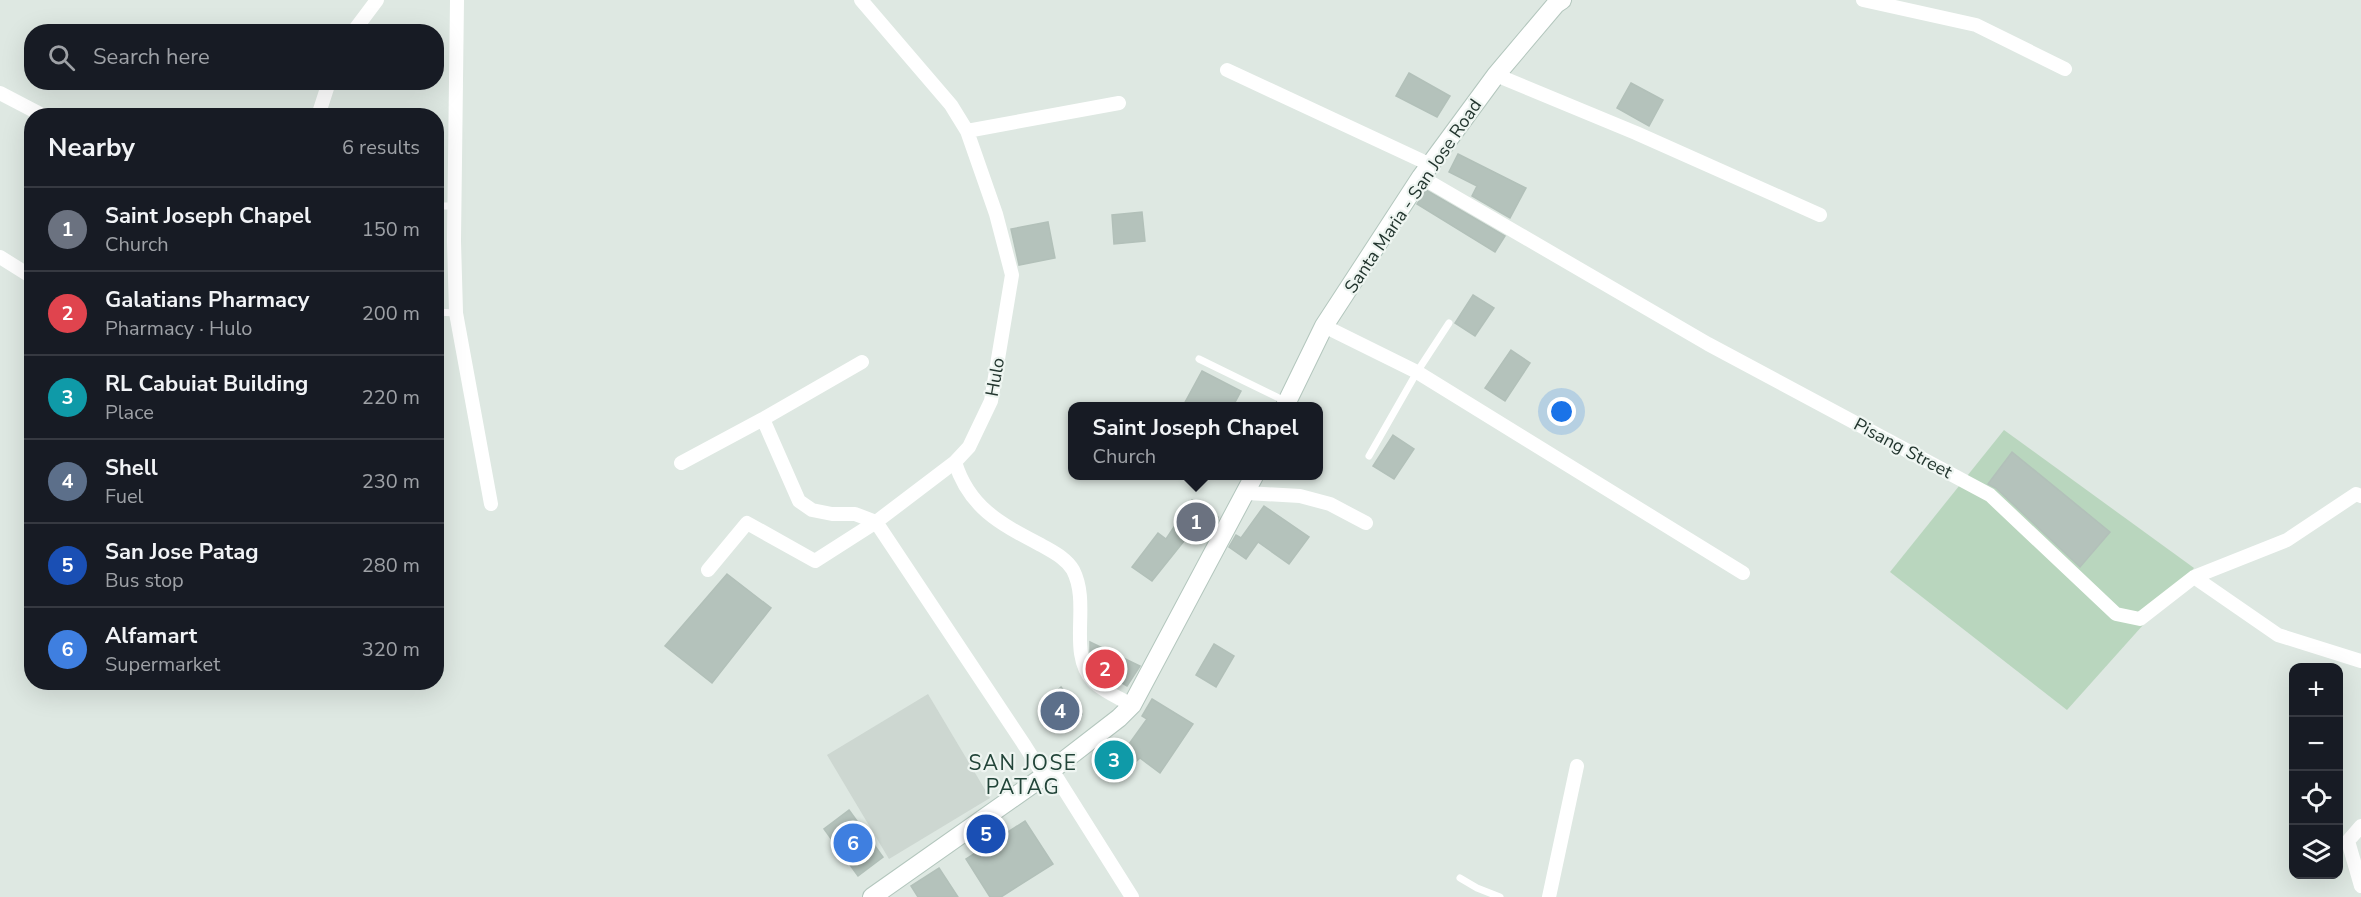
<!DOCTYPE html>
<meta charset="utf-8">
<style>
body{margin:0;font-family:"Nunito Sans",sans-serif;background:#20242c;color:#f1f3f6}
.controls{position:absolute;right:18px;bottom:18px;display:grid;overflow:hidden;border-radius:12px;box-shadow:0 6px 24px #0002}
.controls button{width:54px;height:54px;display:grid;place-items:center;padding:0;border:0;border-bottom:2px solid #363941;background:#171b24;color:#f1f3f6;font:30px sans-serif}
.you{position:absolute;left:1562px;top:412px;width:21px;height:21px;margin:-15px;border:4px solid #fff;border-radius:50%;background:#1a73e8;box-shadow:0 0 0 9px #1a73e833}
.badge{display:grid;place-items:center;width:39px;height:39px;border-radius:50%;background:#df7565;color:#fff;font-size:20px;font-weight:700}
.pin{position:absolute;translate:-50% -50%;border:3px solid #fff;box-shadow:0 2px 6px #0006}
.popup{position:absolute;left:1068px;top:402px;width:255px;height:78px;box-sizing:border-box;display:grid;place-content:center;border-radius:12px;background:#171b24;filter:drop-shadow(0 2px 4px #0005);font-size:20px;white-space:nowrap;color:#9ea1a6}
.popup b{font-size:22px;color:#f1f3f6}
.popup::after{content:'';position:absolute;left:50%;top:100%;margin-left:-12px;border:12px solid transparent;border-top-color:#171b24}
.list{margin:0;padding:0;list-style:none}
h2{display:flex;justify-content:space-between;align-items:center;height:78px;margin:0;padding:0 24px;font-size:26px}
h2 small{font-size:20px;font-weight:400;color:#9ea1a6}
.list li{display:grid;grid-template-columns:39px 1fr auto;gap:18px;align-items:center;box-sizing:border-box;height:84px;padding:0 24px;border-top:2px solid #363941}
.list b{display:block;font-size:22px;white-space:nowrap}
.list p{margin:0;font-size:20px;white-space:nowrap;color:#9ea1a6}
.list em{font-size:20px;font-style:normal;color:#9ea1a6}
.icon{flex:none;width:33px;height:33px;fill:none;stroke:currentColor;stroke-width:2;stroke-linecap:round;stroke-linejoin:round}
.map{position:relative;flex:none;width:2361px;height:897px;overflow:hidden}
.search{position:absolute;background:#171b24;box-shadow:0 6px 24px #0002;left:24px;top:24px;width:420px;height:66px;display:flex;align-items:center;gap:15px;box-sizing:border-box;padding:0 21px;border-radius:24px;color:#9ea1a6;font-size:22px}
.panel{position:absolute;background:#171b24;box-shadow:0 6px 24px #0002;left:24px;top:108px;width:420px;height:582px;border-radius:24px}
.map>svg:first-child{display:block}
.built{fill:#cdd7d1}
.green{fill:#b9d6be}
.building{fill:#b4c2bb;stroke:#b2c0b9;stroke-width:1.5}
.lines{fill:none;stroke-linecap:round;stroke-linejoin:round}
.secondary-casing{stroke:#b3c6bd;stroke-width:20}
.lane{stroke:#fff;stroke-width:7}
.street{stroke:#fff;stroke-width:14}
.secondary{stroke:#fff;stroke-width:18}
.labels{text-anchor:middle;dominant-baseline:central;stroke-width:4.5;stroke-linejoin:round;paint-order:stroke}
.street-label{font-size:18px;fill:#22352e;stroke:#eef5f1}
.quarter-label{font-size:21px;letter-spacing:1.5px;fill:#214438;stroke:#eef5f1}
</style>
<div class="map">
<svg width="2361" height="897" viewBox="0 0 2361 897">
<rect width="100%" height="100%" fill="#dee8e2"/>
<path class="built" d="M928,694L990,798L889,859L827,755Z"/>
<path class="green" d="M2004,430L2194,568L2067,710L1890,572Z"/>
<path class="building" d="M1409,73L1450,96L1437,117L1396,96Z
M1631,83L1663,100L1649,126L1617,108Z
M1458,154L1526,188L1510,218L1472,196L1477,186L1449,172Z
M1426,190L1505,236L1495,252L1417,204Z
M1142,212L1145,241L1114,244L1112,215Z
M1048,222L1055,258L1019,265L1011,229Z
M1473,295L1494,308L1475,336L1455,323Z
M1511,350L1530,363L1505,401L1485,388Z
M1202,371L1241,391L1233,406H1183Z
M1393,435L1414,449L1394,479L1373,466Z
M2012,452L2110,532L2080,567L1996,488L1988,484Z
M1192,500L1218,517L1217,522L1210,535L1207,533L1200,544L1188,536L1152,581L1132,567L1158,533L1166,539Z
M1264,506L1309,537L1289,564L1258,542L1246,559L1229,547L1236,535L1241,538Z
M727,574L771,608L712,683L665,646Z
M1090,642L1140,666L1127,686L1095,667L1090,654Z
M1214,644L1234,656L1216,687L1196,675Z
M1061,687L1082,714L1068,725L1047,699Z
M1152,699L1193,724L1160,773L1140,758L1114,781L1093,757L1114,739L1124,751L1147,719L1142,716Z
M849,810L883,857L858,876L824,829Z
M1025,821L1053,864L1001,897H990L966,859Z
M939,868L958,897H918L911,886Z"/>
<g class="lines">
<g class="secondary-casing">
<path id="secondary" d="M1285,406L1324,326L1421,177L1496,75L1556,4L1562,0
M872,897L1044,776L1119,718L1132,705L1254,476"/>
</g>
<path class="lane" d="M436,206H454
M436,312L456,313
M1199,359L1287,402
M1369,456L1417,372L1449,323
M1460,878L1477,888L1500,897"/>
<path class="street" d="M457,0L454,241L456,313L491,504
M861,0L951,105L967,131L996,214L1012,275L991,401L969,447L955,462C969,508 1001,524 1041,545C1053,552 1066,558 1073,570C1091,605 1067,651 1093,681C1102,691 1120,698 1132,705
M1863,0L1976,25L2065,69
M353,32L377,0
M1227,70L1431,165
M1496,75L1636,133L1820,215
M0,93L44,116
M318,116L329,82
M967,131L1119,103
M1421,177L1708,344L1990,495L2116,614L2140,619L2194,577L2287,540L2356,494L2361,496
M0,257L32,277
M1324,326L1417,372L1743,573
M862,362L763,419L799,501L812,510L832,514H855L876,522L955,462
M681,463L763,419
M1247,493L1300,496L1330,504L1366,523
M708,570L747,523L815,561L876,522L1025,746L1044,776
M2194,577L2278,635L2361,661
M1052,770L1132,897
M2361,826L2348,841L2361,886
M1549,897L1577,766"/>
<use href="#secondary" class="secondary"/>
</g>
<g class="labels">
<g class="street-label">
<text transform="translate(1413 196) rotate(-56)">Santa Maria - San Jose Road</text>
<text transform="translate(995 377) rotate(-80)">Hulo</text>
<text transform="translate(1903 448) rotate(28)">Pisang Street</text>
</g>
<g class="quarter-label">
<text x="1023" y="763">SAN JOSE<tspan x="1023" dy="24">PATAG</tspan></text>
</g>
</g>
</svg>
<div class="controls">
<button>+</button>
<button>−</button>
<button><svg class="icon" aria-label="locate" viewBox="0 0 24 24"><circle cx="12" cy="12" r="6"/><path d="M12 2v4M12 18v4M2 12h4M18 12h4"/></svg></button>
<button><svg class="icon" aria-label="layers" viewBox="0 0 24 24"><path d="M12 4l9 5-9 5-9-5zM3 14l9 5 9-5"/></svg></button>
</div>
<div class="you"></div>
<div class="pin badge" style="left:1196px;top:522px;background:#6b7280">1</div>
<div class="popup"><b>Saint Joseph Chapel</b>Church</div>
<div class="pin badge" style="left:1105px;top:669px;background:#e0444e">2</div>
<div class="pin badge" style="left:1114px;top:760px;background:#0f9aa8">3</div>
<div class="pin badge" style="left:1060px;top:711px;background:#5c6f8a">4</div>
<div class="pin badge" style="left:986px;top:834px;background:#1a4fb4">5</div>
<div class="pin badge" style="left:853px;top:843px;background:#3f7fe0">6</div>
<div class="search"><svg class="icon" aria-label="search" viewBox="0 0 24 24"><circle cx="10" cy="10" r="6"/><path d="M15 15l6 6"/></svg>Search here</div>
<section class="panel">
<h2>Nearby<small>6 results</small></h2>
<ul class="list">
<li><span class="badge" style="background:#6b7280">1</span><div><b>Saint Joseph Chapel</b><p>Church</p></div><em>150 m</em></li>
<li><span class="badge" style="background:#e0444e">2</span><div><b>Galatians Pharmacy</b><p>Pharmacy · Hulo</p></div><em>200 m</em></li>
<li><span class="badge" style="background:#0f9aa8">3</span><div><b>RL Cabuiat Building</b><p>Place</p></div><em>220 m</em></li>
<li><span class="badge" style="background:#5c6f8a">4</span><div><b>Shell</b><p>Fuel</p></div><em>230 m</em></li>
<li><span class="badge" style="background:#1a4fb4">5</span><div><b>San Jose Patag</b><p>Bus stop</p></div><em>280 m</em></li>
<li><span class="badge" style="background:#3f7fe0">6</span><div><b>Alfamart</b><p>Supermarket</p></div><em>320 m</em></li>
</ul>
</section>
</div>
